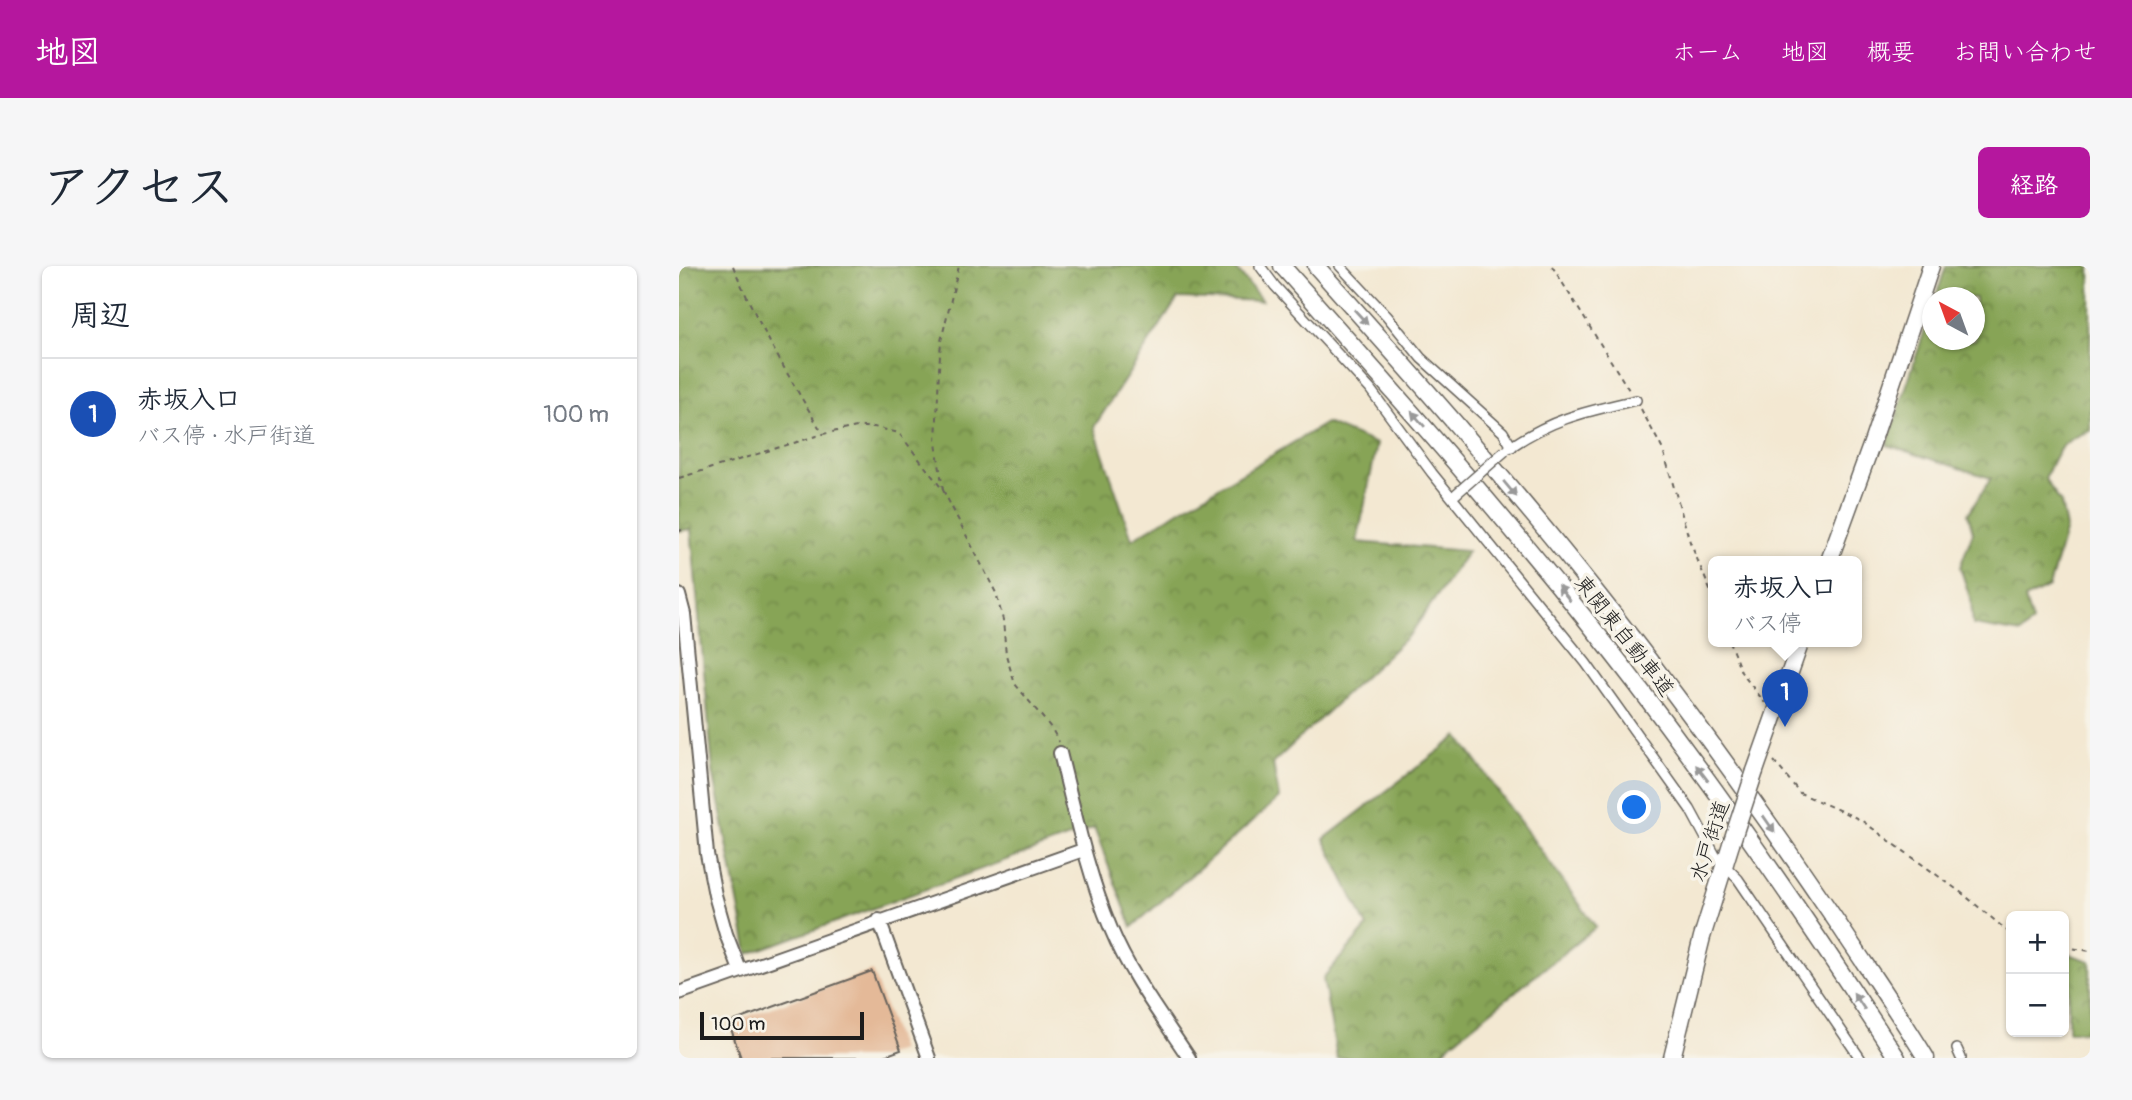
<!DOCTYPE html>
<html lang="ja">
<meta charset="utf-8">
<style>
body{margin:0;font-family:Pangolin,"Klee One",sans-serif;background:#f6f6f7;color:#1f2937}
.controls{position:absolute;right:21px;bottom:21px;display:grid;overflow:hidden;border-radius:10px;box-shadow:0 2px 5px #0004}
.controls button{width:63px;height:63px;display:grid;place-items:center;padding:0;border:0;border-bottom:2px solid #e0e1e3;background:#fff;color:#1f2937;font:35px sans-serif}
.compass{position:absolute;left:1243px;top:21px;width:63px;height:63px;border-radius:50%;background:#fff;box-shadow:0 2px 5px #0004;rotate:319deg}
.scale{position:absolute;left:21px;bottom:18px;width:164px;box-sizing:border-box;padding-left:7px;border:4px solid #1c1c1c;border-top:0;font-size:19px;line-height:24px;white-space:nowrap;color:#1c1c1c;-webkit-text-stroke:5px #f7f3e8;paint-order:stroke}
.you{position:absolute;left:956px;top:542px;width:24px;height:24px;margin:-18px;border:5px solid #fff;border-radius:50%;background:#1a73e8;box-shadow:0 0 0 10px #1a73e833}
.badge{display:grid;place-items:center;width:46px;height:46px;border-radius:50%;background:#b5179e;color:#fff;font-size:23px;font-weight:700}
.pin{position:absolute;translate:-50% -58px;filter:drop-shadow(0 2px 4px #0008)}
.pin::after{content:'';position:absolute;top:37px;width:24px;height:21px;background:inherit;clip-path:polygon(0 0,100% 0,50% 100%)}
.popup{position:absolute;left:1029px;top:290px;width:154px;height:91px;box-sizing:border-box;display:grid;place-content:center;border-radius:10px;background:#fff;filter:drop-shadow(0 2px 5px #0005);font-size:23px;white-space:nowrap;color:#747a83}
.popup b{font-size:26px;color:#1f2937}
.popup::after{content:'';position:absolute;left:50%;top:100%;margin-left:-14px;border:14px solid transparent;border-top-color:#fff}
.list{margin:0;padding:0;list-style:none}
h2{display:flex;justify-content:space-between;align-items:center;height:91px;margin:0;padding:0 28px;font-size:30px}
h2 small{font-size:23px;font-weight:400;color:#747a83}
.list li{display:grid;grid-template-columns:46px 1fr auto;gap:21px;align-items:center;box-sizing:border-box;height:112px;padding:0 28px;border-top:2px solid #e0e1e3}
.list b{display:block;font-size:26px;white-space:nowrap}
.list p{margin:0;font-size:23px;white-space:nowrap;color:#747a83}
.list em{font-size:23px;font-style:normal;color:#747a83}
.map{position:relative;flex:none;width:1411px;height:792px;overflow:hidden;border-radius:10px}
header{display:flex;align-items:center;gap:42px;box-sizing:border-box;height:98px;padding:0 35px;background:#b5179e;color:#fff}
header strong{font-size:33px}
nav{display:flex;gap:38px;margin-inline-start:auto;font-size:24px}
.intro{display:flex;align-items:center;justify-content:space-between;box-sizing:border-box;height:168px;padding:0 42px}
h1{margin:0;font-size:49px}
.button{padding:18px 32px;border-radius:10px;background:#b5179e;color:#fff;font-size:24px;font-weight:700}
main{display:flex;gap:42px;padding:0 42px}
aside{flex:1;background:#fff;border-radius:10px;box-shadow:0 2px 5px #0004}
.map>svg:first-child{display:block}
.forest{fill:url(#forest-crowns);stroke:#526039;stroke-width:2}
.building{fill:#e4b998}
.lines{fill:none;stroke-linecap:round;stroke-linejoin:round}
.street-casing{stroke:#67635c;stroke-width:12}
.secondary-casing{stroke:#67635c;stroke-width:16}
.highway-casing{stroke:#67635c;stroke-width:19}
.path{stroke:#67635c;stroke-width:2;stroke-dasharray:5 5;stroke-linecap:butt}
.street{stroke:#fff;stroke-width:9}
.secondary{stroke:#fff;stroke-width:12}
.highway{stroke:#fff;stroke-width:16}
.street-bridge-casing{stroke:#67635c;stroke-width:12;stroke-linecap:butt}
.highway-bridge-casing{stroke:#67635c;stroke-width:19;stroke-linecap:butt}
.street-bridge{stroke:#fff;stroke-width:9}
.highway-bridge{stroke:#fff;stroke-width:16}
.oneway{fill:#999}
.labels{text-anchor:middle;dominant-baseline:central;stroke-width:7;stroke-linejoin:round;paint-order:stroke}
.street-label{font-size:21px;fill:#1c1c1c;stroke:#f7f3e8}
</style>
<header>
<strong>地図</strong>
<nav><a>ホーム</a><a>地図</a><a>概要</a><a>お問い合わせ</a></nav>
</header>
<div class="intro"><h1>アクセス</h1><a class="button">経路</a></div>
<main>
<aside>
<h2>周辺<small></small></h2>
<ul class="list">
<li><span class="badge" style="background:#1a4fb4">1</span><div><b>赤坂入口</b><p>バス停 · 水戸街道</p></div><em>100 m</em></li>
</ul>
</aside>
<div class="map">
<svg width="1411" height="792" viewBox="0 0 1411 792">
<defs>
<pattern id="forest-crowns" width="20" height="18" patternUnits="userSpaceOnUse" patternTransform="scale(1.75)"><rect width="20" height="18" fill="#87a456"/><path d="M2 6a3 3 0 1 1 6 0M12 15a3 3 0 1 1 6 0" fill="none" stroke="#6e8546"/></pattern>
</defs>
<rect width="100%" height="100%" fill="#f7f3e8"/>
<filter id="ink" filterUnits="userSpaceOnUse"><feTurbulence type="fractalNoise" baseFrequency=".0143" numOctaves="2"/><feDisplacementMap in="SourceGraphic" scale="14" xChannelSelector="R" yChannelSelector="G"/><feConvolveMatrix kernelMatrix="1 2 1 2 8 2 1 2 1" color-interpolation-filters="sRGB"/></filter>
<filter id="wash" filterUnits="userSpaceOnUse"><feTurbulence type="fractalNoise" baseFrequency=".00686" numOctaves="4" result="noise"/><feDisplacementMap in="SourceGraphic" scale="28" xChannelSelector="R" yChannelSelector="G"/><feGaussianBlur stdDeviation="1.57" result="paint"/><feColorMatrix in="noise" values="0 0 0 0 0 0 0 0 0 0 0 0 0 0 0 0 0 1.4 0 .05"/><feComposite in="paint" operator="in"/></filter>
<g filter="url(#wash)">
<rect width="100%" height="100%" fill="#f3e8d2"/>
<path class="forest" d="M0,0H555L583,35L499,32L415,161L453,273L647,157L698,178L678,276L789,285L732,367L594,497L600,532L453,661L415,562L69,688L34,505L12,263L0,265Z
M1267,0H1411V165C1382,174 1377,186 1366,213L1382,237L1387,262L1370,321L1346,333L1353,356L1342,367L1294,359L1292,335L1281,301L1294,266L1289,248L1312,212L1208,179L1253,42L1254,74H1296V32L1257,31Z
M779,470L917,661L771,778L758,792H658L644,712L688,661L645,573Z
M1390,688L1411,695V766L1389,765Z"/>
<g id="blocks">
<path class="building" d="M193,705L222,784L200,792H62L50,757Z"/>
</g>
</g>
<g filter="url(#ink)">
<use href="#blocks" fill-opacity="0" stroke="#67635c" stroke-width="2"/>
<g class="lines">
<g class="street-casing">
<path id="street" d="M581,0L596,20L691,123L753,207L907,397L1011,543L1037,591L1059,613L1181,792
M661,0L708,50L742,92L824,166L833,181
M830,182C874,152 906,146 957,134
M1278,783L1282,792"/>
</g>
<g class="secondary-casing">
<path id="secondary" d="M0,329L5,348L28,588L36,629L47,668L61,704
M381,487C396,547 408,606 432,663C451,709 483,751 510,792
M200,654L250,792
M0,727L404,584"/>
</g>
<g class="highway-casing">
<path id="highway" d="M603,0C725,137 847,274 958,419C1050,540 1136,665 1218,792
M637,0C726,100 816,200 900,305C992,419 1078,538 1160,659C1189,703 1220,747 1247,792
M1150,295L1193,177L1252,0
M1076,505L1122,375
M993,792L1023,671L1052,578"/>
</g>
<path class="path" d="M54,0C79,59 111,113 144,168
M873,0L950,124
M962,143L984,184L1011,276L1034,331
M0,212L144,168L178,161H195L220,167L264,224L317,327L324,354L327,389L336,418L373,463L380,476
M264,224L257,177L260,103L262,75L280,0
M0,265L3,264
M1050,375L1062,406L1086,437
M1095,495L1121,527L1182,554L1284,628L1332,668
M1385,681L1411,685"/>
<use href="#street" class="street"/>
<use href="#secondary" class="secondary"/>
<use href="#highway" class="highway"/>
<g class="street-bridge-casing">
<path id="street-bridge" d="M777,228L826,185"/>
</g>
<g class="highway-bridge-casing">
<path id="highway-bridge" d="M1052,578L1076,505"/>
</g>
<use href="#street-bridge" class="street-bridge"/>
<use href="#highway-bridge" class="highway-bridge"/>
</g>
<defs><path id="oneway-solid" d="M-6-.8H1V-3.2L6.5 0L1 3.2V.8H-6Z" transform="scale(1.75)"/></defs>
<g class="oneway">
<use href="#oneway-solid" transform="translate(682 51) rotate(48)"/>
<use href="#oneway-solid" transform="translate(739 153) rotate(-131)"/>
<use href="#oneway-solid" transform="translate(831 223) rotate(50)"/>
<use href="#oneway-solid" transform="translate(885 327) rotate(-128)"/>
<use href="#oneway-solid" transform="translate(1023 507) rotate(-127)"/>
<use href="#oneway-solid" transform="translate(1090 558) rotate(55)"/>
<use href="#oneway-solid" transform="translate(1180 735) rotate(-124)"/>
</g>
</g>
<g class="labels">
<g class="street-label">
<text transform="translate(945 370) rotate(52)">東関東自動車道</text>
<text transform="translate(1031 575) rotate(-72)">水戸街道</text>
</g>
</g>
</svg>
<div class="controls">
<button>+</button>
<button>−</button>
</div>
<svg class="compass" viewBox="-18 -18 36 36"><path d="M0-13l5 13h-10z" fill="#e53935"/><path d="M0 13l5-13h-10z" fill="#747a83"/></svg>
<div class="scale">100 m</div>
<div class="you"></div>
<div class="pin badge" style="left:1106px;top:461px;background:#1a4fb4">1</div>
<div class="popup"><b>赤坂入口</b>バス停</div>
</div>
</main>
